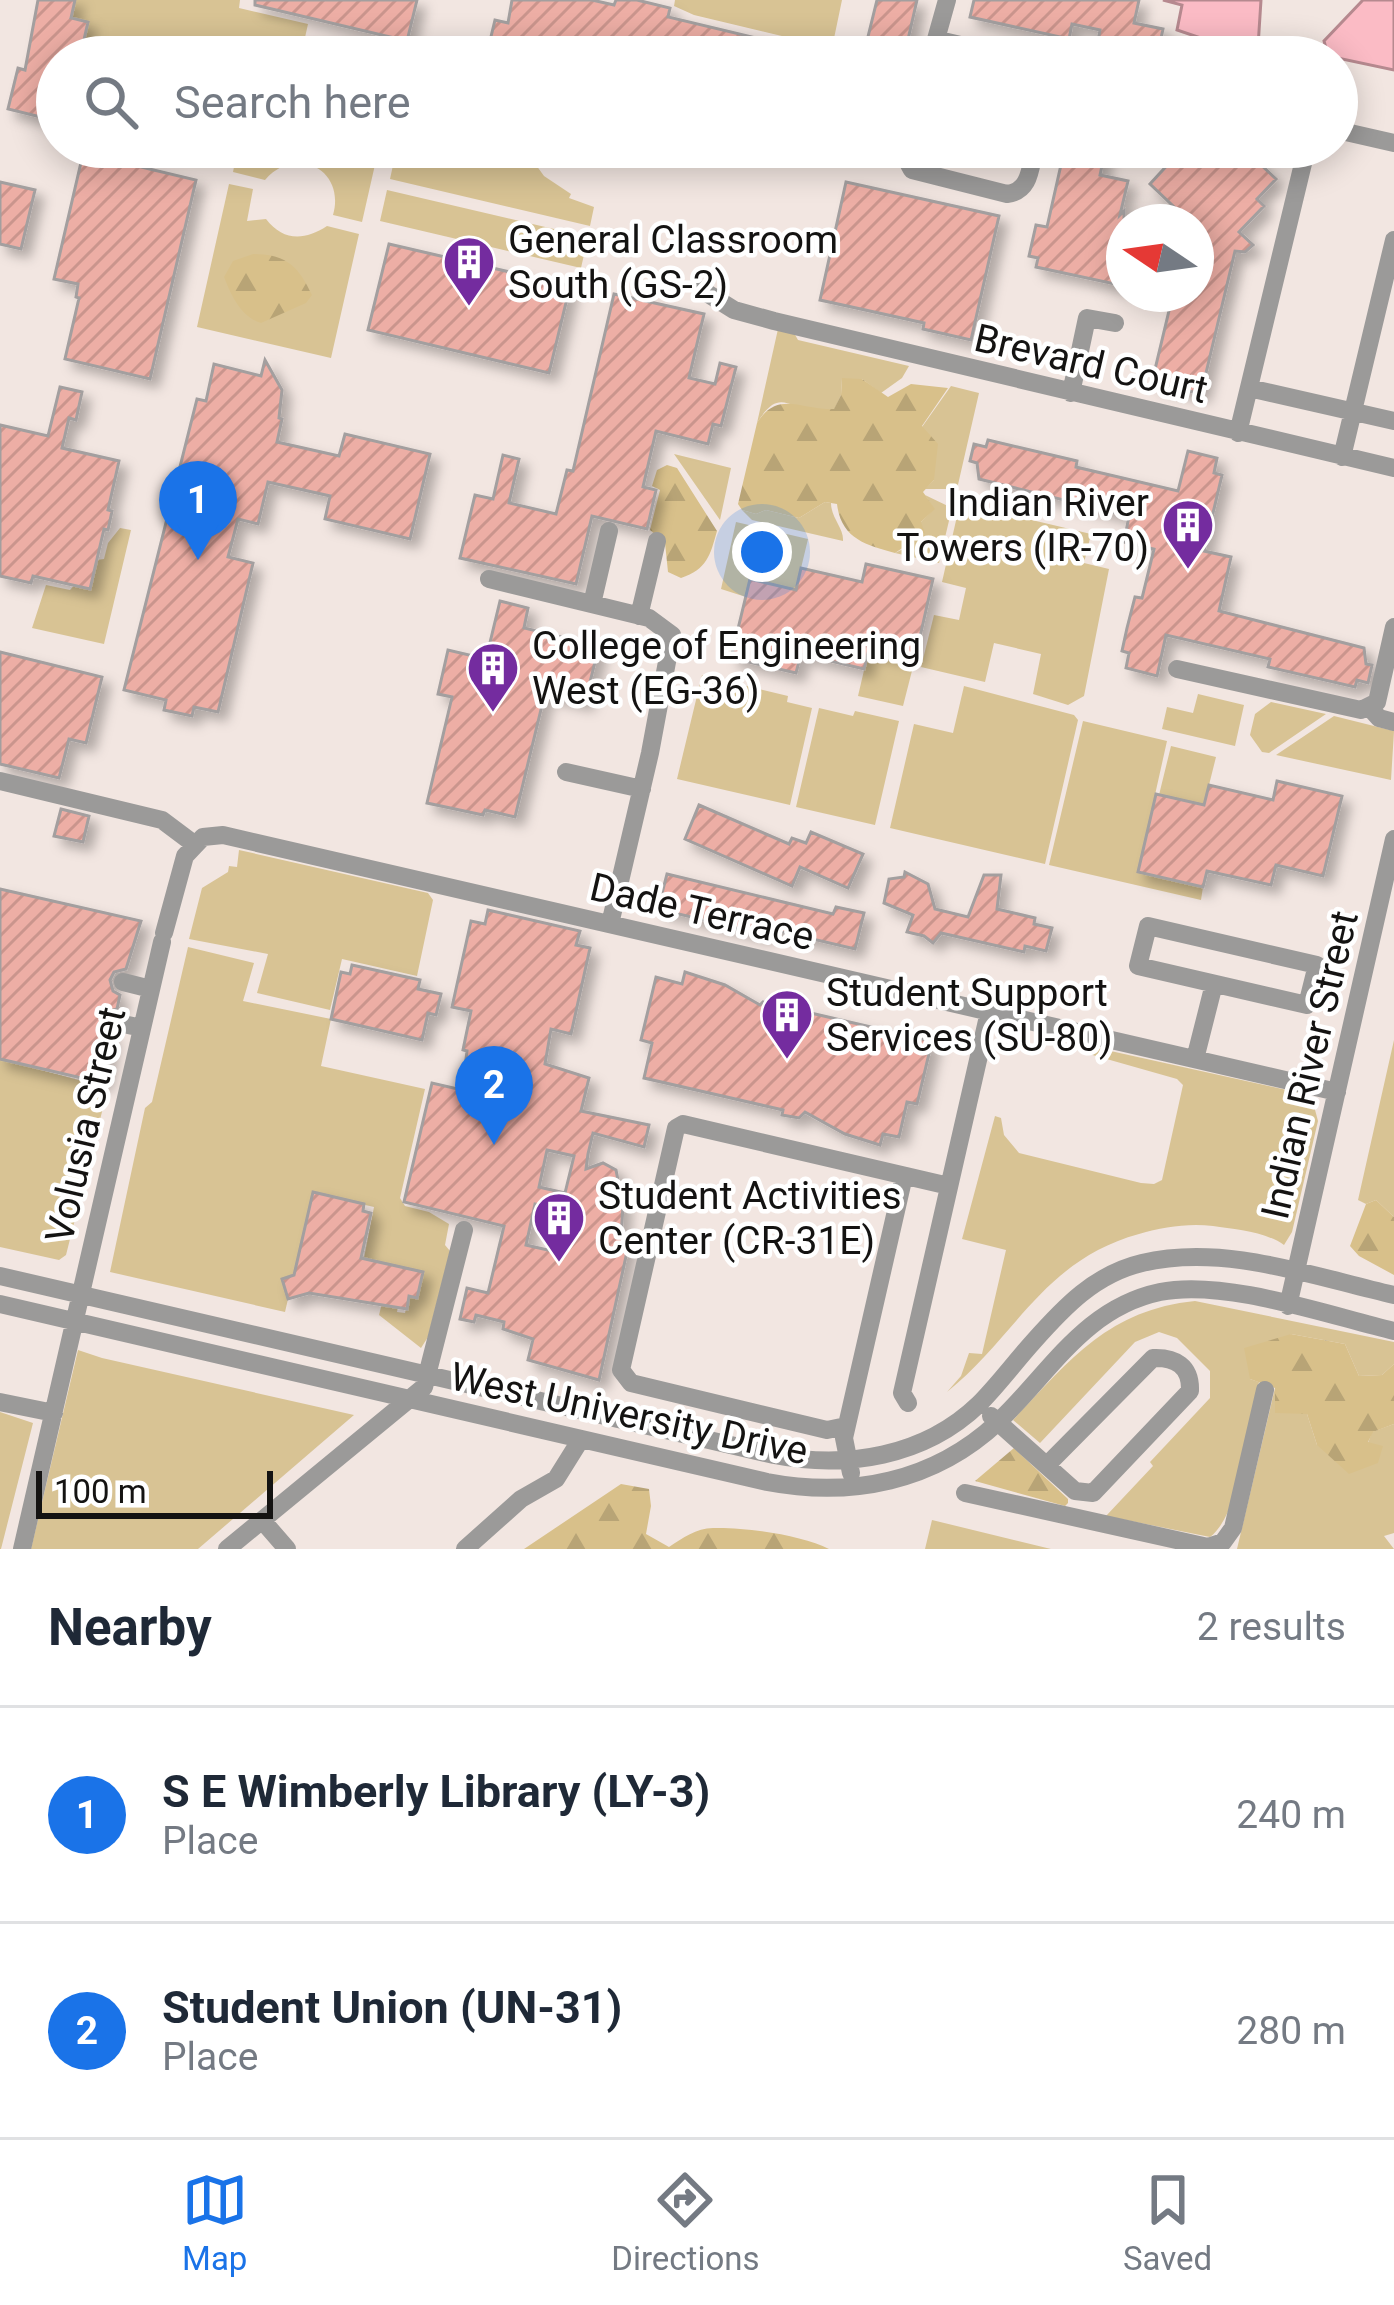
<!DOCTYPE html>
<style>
body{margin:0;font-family:Roboto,sans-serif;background:#f2f2f3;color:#1f2937}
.compass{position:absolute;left:1106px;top:204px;width:108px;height:108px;border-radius:50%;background:#fff;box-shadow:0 6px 30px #0003;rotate:283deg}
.scale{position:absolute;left:36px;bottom:30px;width:237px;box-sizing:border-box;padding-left:12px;border:6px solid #141312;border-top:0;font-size:33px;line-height:42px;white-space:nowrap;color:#141312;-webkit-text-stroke:9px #fff;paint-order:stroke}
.you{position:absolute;left:762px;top:552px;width:42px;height:42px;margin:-30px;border:9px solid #fff;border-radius:50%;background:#1a73e8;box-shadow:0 0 0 18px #1a73e833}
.badge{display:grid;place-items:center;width:78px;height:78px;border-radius:50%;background:#1a73e8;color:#fff;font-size:39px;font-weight:700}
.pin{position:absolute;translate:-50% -99px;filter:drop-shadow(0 3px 6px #0008)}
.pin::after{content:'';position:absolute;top:63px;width:42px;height:36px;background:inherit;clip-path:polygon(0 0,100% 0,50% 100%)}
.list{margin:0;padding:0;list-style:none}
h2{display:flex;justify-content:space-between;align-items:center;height:156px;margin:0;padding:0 48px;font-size:51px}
h2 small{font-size:39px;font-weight:400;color:#747a83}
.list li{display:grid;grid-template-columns:78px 1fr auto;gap:36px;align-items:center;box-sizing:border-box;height:216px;padding:0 48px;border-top:3px solid #e0e1e3}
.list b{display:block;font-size:45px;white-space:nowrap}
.list p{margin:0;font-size:39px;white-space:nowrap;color:#747a83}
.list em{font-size:39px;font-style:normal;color:#747a83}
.icon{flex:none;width:66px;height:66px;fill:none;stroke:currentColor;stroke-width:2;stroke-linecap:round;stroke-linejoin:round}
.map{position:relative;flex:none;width:1394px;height:1549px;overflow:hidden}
.search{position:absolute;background:#fff;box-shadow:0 6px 30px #0003;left:36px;right:36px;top:36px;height:132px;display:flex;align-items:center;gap:30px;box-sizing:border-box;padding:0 42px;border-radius:66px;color:#747a83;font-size:45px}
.sheet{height:588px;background:#fff}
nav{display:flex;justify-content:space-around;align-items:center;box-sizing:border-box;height:168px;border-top:3px solid #e0e1e3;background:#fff;font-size:33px;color:#747a83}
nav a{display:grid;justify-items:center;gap:6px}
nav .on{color:#1a73e8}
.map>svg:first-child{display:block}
.built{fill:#f2e6e1;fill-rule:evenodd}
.green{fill:#d8c394}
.forest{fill:url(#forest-firs)}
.water{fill:#fbbbc5;stroke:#b6898f;stroke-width:3}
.building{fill:url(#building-hatch);stroke:#a39f9f;stroke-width:3;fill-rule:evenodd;filter:url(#shadow)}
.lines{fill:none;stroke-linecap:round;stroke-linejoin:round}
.minor{stroke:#9b9a99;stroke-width:18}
.labels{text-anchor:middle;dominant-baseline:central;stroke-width:9;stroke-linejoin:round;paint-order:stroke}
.poi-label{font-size:39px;fill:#141312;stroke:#fff;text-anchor:start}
.street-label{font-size:39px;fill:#141312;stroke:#fff}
</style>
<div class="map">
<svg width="1394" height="1549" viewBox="0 0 1394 1549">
<defs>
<pattern id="forest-firs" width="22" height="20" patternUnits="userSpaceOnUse" patternTransform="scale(3)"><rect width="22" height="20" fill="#d8c08a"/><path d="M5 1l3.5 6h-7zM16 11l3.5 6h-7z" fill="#b8a476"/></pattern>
<pattern id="building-hatch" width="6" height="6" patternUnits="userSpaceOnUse" patternTransform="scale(3)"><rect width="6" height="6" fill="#edaea5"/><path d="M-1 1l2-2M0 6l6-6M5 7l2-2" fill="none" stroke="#ca958d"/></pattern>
<filter id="shadow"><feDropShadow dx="8" dy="8" stdDeviation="6" flood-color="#0004"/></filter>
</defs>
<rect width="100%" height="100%" fill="#f6f2f1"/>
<path class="built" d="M0,0H1394V1549H0ZM57,57H1337V147H57ZM1124,222H1196V294H1124Z"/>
<path class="green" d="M75,0H240L239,8L308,24L302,51L246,39L241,57H80L88,22L68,17Z
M675,0H842L832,48L694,15L674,6Z
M238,147H379L362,222L333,215C346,170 296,144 265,180L233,172Z
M397,147H523L544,176L571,194L569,198L594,207L590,226L390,179Z
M229,184L253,189L247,221L266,219C283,241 304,241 327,226L359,234L331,358L197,327Z
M387,190L588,237L581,268L380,221Z
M778,329L794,333L798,340L909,366L902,378L881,393L862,379H842L841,395L834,410C827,410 819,412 812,411C786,406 778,389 757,423Z
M951,386L979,393L957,489H925L934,480L922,427Z
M674,454L731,468L720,520Z
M925,495L952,508L939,563L895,553L911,545L921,522L934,509Z
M825,502L831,503C831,518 844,528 843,541L752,520L742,510L756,514L766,510L799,518Z
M960,503L1091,534L1084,563L1109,569L1084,696L1068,705L1033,694L1041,654L994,643L985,682L921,667L934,615L959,620L966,588L942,582Z
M736,522L808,539L796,589L750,579L746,597L721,589Z
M120,528L131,530L104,644L32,628L46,585L70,590L97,560L104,559L108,543Z
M869,649L915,659L903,706L858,696Z
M702,675L788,696L787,702L812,708L790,805L677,779Z
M964,686L1074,715L1078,720L1045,864L890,828L914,724L953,733Z
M1198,694L1244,705L1235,746L1162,729L1167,707L1193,713Z
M1271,702L1326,714L1269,753L1262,752L1250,735L1255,714Z
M819,708L853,716L855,711L899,721L875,825L796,807Z
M1334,716L1394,731L1391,780L1276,755Z
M1083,721L1167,741L1138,871L1203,887L1201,900L1049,865Z
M1171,746L1216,757L1204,805L1159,795Z
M239,850L428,893L433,900L417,976L342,959L330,1010L257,993L268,954L189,939L202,888L228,872L229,866L237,867Z
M188,947L254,963L243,1001L331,1019L321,1066L425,1089L400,1198L405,1206L429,1212L449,1224L445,1245L450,1251L428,1337L421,1348L379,1315L382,1303L398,1307L397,1312L405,1313L409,1296L416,1298L422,1272L364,1258L374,1207L313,1193L294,1275L283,1279L288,1299L285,1312L110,1272L145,1108L152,1102Z
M1394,1040V1217L1376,1200L1366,1204L1358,1200Z
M1088,1046L1300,1093L1314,1106L1318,1121L1292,1232L1284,1245C1266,1232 1235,1229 1213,1226C1188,1223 1163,1227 1139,1234C1044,1260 1017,1335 947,1392L961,1376L969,1353L982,1354L1006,1250L962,1239L995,1116L1001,1118L1004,1135L1019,1153L1141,1183L1154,1184L1162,1180L1183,1085L1177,1079L1089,1054L1085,1050Z
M0,1059L101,1086L105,1075L111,1076L66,1255L59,1260L0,1247Z
M1195,1301L1394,1342V1364L1382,1375L1359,1376L1345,1344L1291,1334L1250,1379L1259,1382C1250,1422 1241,1514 1210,1537L1106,1516L1153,1466L1150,1462L1210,1398V1371L1177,1338L1159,1332L1135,1342L1040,1443L1013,1420C1070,1360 1108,1310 1195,1301Z
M78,1350L102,1358L354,1415L198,1549H31Z
M1275,1388L1307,1414L1317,1445L1368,1443L1372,1432L1394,1424V1533L1384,1536L1394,1549H1237Z
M0,1412L33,1423L1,1549H0Z
M932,1520L1051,1549H925Z"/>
<path class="forest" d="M253,254C288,254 299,268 312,295L306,303L261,323C241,317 231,295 224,277L233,261Z
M842,378L862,379L888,397L911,384L948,388L922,426L938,444L934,480L923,492L935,509L921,522L925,533L895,553C865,545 841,538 837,504L825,502L799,518L766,510L756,514L742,510L738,504L757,423C778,389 803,411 834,409L841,395Z
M667,465L677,468L717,531C710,556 707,569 681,578L668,572L665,543L650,530L660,490L652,486L657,470Z
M1376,1200L1394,1217V1275L1359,1256L1350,1246L1366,1204Z
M1291,1334L1345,1344L1359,1376L1382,1375L1394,1364V1424L1373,1432L1368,1442L1383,1446L1378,1463L1349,1474L1317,1445L1307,1414L1275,1413V1388L1250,1379L1244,1348Z
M1014,1448L1068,1499V1503L1065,1506L975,1481Z
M621,1484L649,1489L651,1506L646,1534L669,1547C683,1538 696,1528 713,1528C745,1527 802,1535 829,1549H524Z"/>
<path class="water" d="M1163,0H1261L1258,47L1236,50L1177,30L1182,5Z
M1363,0H1394V70L1328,56L1324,41Z"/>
<path class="building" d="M38,0H75L71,18L88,22L80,57H57V121L8,109L18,68L25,70Z
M255,0H417L407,41L255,5Z
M512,0H592L614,5L616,0H637L670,8L668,17L769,41L765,57H621L601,52L600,57H541L489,45L495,20L508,23Z
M877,0H917L904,57H863Z
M974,0H1139L1134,23L1163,29L1157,57L1097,46L1100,30L1072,24L1069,39L970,17Z
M1065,147H1106L1100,175L1128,181L1120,215L1124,211V286L1036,267L1038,258L1029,256L1036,225L1047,227Z
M1184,147H1242L1276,179L1257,199L1264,206L1239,232L1253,245L1245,252L1235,251L1201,394L1152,382L1173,294H1196V234L1204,235L1196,228V222H1190L1150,184Z
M95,156L196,180L150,379L65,359L79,298L76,297L78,284L54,279L82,158L94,161Z
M0,182L35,190L21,249L0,244Z
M846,182L999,216L971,340L923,329L924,323L820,300Z
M389,244L570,286L549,373L368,330Z
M614,294L704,314L689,378L715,384L720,363L736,367L721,426L713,424L708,444L656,431L643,487L656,490L647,529L592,516L576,584L460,558L475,495L493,499L503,455L519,459L509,503L556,514L567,470L573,471Z
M265,360L282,390L279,418L282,419L277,442L339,456L345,434L430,454L410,539L325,519L330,496L268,482L258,524L238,519L228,557L253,563L218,712L194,707L192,716L164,710L166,700L124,690L197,399L206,401L214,364L261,376Z
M60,387L82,392L76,420L69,418L62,448L119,461L108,510L112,511L108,530L104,529L90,589L33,576L31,583L0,576V425L48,436Z
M988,440L1077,461L1076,467L1178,491L1188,451L1217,458L1214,473L1222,475L1204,551L1231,557L1219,611L1364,648L1366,664L1372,665L1368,683L1357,680L1355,687L1268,667L1270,659L1166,635L1157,676L1126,668L1129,653L1122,651L1127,628L1135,597L1142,598L1154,549L1124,542L1129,516L979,479L977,463L970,461L974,444L986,447Z
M866,564L933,579L915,659L869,649L864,669L801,654L796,673L731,658L750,579L796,590L801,568L862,582Z
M500,601L528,608L524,628L599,646L585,702L545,693L515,817L485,810L483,815L427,803L452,697L438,694L448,650L486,659Z
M0,652L102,677L86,743L69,739L59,778L0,764Z
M1277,781L1342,796L1323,876L1276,865L1271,885L1207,871L1203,887L1138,872L1156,794L1204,805L1209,785L1273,800Z
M699,805L789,844L792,838L806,843L811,832L863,854L848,888L800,867L792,886L685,839Z
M61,809L89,816L83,842L54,836Z
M905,872L928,884L935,909L968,917L984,875H1001L997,909L1035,918L1034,924L1052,928L1046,951L1025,946L1024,952L941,933L933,943L924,936L907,932L913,915L884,903L889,879L904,877Z
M667,874L833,914L836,907L864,913L855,949L766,928L765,935L658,909Z
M0,889L141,921L126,969L114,972L110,980L113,991L120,995L117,1009L105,1012L101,1020L104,1031L111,1035L103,1083L0,1059Z
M488,910L580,931L576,945L590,948L571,1034L551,1029L545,1064L589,1078L581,1111L649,1125L644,1147L593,1133L588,1154L586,1169L603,1163L616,1170L623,1206L621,1236L630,1238L599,1380L528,1360L533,1339L503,1329L504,1322L476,1315L474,1322L460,1319L467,1288L488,1293L504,1226L404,1202L432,1083L462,1090L467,1051L463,1050L471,1011L452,1007L471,921L485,924ZM547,1150L574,1156L565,1193L539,1187ZM535,1204L561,1210L552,1251L526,1245Z
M352,965L420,980L418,989L441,994L436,1015L428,1013L422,1040L331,1019L341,972L350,974Z
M685,972L725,985L760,1005L763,1002L932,1041L917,1104L907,1102L899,1137L883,1134L880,1145L845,1134L805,1112L799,1118L782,1115L783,1110L644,1078L652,1043L641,1040L656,977L682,984Z
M313,1192L364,1204L363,1211L371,1213L361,1258L423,1272L417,1298L409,1296L407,1309L309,1293L288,1299L282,1279L294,1275Z"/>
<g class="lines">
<path class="minor" d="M939,40L1012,57
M931,57L947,0
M1337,130L1394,143
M910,147L907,161L912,170L1007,194C1031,191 1030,167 1035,147
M702,290L734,310L774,321L1394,468
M1249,388L1394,421
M1071,393L1087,318L1115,323
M1238,433L1307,147
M1342,457L1394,240
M489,579L649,618L672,635L650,753L610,924
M592,604L609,531
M639,616L657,541
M1177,669L1361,710L1377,702L1394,627
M1370,708L1379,718L1394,722
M566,772L642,789
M0,781L162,820L194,844
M1148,926L1317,965L1307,1005L1138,966Z
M164,933L185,856L203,837L223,835L1337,1092
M123,982L151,989
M114,1022L142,1028
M1195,1059L1214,984
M0,1276L774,1455C846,1469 924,1457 979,1404C998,1385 1015,1362 1033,1342C1064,1307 1095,1274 1142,1263C1225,1243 1314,1277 1394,1295
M0,1304L767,1482C851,1498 934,1482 998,1422C1050,1373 1084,1308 1160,1292C1226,1279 1327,1315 1394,1331
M1288,1306L1394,839
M0,1402L54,1413
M908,1403L902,1393L989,1012
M991,1416L1075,1491L1093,1493L1190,1391C1191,1366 1175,1357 1153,1358L1047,1465
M846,1426L827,1430L631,1383L621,1370L676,1128L683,1124L949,1186
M851,1473L844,1438L904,1176
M965,1493L1208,1547L1223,1542L1233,1528L1265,1390
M262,1520L287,1549
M22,1549L162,942
M227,1549L424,1387L464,1230
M465,1549L521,1499L556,1479L581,1439"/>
</g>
<defs>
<g id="building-pin" transform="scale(2.7)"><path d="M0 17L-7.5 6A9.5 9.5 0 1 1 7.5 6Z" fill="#742c9f" stroke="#fff"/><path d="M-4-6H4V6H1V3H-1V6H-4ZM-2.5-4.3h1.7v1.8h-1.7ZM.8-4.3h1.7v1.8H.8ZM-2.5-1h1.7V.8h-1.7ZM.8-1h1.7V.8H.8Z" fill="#fff"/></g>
</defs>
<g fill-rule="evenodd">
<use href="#building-pin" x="469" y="262"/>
<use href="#building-pin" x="1188" y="525"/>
<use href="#building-pin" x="493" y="668"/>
<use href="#building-pin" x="787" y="1015"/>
<use href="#building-pin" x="559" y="1218"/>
</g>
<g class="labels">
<g class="poi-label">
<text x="508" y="240">General Classroom<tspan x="508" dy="45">South (GS-2)</tspan></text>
<text x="1149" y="503" text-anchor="end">Indian River<tspan x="1149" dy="45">Towers (IR-70)</tspan></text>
<text x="532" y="646">College of Engineering<tspan x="532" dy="45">West (EG-36)</tspan></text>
<text x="826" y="993">Student Support<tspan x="826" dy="45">Services (SU-80)</tspan></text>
<text x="598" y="1196">Student Activities<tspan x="598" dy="45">Center (CR-31E)</tspan></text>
</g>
<g class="street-label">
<text transform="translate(1091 364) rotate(13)">Brevard Court</text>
<text transform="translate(702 912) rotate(13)">Dade Terrace</text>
<text transform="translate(1310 1065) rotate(-77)">Indian River Street</text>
<text transform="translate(86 1125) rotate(-77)">Volusia Street</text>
<text transform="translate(629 1414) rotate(12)">West University Drive</text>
</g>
</g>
</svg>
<svg class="compass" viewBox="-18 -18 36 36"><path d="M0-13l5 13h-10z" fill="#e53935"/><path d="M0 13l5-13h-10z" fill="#747a83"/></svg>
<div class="scale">100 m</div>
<div class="you"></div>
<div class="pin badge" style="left:198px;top:560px">1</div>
<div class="pin badge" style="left:494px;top:1145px">2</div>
<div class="search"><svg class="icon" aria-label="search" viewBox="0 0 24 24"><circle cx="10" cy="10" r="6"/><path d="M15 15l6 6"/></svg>Search here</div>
</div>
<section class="sheet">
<h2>Nearby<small>2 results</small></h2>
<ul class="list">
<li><span class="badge">1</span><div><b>S E Wimberly Library (LY-3)</b><p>Place</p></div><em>240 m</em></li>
<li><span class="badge">2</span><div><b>Student Union (UN-31)</b><p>Place</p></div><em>280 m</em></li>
</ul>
</section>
<nav>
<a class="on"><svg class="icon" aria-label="map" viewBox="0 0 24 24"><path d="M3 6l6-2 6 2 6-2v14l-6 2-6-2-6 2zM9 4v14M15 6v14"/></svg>Map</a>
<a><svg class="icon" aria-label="directions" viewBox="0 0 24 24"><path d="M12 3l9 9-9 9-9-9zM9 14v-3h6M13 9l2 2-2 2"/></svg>Directions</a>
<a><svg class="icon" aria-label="saved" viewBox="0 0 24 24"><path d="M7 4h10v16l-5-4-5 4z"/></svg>Saved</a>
</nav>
